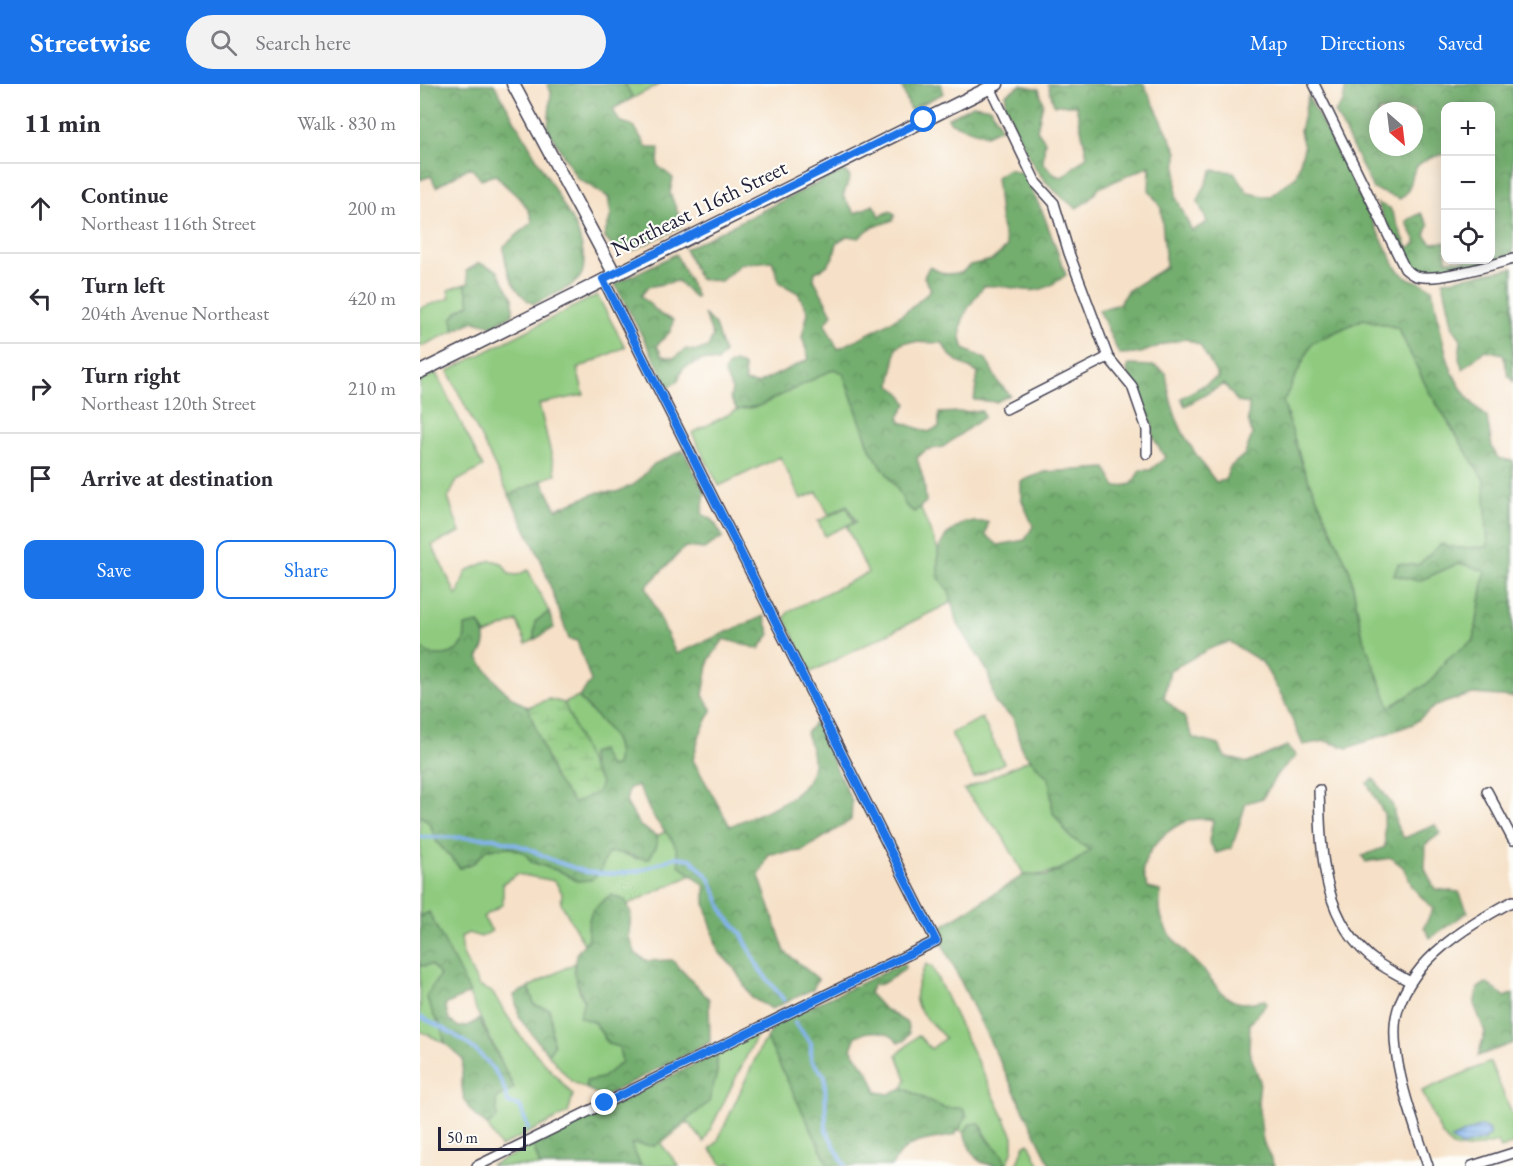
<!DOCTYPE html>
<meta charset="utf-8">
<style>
body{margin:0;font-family:"EB Garamond",serif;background:#f2f2f3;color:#2b2b33}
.controls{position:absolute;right:18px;top:18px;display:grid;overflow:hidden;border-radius:12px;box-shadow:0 3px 15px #0003}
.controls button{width:54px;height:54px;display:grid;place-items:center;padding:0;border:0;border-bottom:2px solid #e1e1e2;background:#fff;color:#2b2b33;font:30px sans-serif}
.compass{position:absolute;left:949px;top:18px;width:54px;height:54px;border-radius:50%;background:#fff;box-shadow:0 3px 15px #0003;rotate:152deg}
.scale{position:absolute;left:18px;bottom:15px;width:88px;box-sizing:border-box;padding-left:6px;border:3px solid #22223b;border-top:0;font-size:16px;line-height:21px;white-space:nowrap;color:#22223b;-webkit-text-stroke:4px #fdfcf7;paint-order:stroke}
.stop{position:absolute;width:18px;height:18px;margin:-14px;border:4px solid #1a73e8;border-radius:50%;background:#fff}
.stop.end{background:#1a73e8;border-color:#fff;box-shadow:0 2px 6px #0008}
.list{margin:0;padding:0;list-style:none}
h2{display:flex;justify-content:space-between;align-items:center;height:78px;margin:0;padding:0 24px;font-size:26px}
h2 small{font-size:20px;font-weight:400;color:#7c7c81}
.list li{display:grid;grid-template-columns:39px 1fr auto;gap:18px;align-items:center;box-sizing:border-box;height:90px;padding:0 24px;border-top:2px solid #e1e1e2}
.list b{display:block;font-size:22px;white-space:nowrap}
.list p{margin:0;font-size:20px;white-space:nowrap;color:#7c7c81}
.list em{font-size:20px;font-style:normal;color:#7c7c81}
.actions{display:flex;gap:12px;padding:18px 24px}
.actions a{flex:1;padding:14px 0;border:2px solid #1a73e8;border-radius:12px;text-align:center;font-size:21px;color:#1a73e8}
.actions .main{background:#1a73e8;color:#fff}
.icon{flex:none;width:33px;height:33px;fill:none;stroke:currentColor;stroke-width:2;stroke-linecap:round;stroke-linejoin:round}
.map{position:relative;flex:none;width:1093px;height:1082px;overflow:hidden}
header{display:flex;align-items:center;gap:36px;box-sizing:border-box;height:84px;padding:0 30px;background:#1a73e8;color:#fff}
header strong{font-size:28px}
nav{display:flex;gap:33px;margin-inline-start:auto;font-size:21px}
.search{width:420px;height:54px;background:#f2f2f3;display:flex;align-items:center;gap:15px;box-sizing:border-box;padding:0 21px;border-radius:33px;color:#7c7c81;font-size:22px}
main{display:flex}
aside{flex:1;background:#fff}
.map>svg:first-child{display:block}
.grass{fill:#8fca7f;stroke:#58765d;stroke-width:1.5}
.forest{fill:url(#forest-crowns);stroke:#4a6854;stroke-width:1.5;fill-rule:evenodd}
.wetland{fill:url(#wetland-marsh);stroke:#58765d;stroke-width:1.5}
.water{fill:url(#water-rules);stroke:#526a94;stroke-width:1.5}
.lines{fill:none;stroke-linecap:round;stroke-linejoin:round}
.stream{stroke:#83b3ee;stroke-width:4}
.minor-casing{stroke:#423f50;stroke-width:12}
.tertiary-casing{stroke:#423f50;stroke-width:15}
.minor{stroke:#fff;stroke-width:9}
.tertiary{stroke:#fff;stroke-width:12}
.route{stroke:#1a73e8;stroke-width:8}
.labels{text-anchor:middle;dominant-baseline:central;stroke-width:4.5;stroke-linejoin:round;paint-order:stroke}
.street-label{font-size:22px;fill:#22223b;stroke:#fdfcf7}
</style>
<header>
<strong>Streetwise</strong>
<div class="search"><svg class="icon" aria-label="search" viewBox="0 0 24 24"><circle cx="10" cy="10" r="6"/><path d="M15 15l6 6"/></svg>Search here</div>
<nav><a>Map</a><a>Directions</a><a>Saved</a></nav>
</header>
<main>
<aside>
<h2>11 min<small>Walk · 830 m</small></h2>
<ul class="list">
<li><svg class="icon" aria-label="ahead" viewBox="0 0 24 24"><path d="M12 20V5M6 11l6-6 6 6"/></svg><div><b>Continue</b><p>Northeast 116th Street</p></div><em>200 m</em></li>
<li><svg class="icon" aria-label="left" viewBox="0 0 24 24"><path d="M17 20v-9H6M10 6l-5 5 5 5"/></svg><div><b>Turn left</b><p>204th Avenue Northeast</p></div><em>420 m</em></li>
<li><svg class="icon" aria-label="right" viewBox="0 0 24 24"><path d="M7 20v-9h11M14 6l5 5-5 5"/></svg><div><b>Turn right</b><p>Northeast 120th Street</p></div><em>210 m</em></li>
<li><svg class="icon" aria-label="arrive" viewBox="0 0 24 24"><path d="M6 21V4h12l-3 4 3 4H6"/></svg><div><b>Arrive at destination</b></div></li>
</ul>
<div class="actions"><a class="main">Save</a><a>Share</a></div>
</aside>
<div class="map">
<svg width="1093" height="1082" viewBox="0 0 1093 1082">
<defs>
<pattern id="forest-crowns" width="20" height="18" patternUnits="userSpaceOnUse" patternTransform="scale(1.5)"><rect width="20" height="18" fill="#73ae6e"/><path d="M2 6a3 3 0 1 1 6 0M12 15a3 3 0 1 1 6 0" fill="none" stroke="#5e8d5c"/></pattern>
<pattern id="wetland-marsh" width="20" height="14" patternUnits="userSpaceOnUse" patternTransform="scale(1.5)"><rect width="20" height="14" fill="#8fca7f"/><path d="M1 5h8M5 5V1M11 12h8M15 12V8" fill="none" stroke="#7bad6f"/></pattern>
<pattern id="water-rules" width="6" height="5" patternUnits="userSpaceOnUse" patternTransform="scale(1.5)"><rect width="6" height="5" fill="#83b3ee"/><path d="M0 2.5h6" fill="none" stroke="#6b91c2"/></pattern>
</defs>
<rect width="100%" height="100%" fill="#fdfcf7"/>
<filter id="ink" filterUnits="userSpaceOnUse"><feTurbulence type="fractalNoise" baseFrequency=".0167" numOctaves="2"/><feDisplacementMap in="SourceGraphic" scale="12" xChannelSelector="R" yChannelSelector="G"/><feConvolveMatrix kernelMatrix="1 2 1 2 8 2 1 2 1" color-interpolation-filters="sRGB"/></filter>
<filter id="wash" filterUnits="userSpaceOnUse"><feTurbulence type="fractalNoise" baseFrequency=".008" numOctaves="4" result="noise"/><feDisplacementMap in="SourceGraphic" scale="24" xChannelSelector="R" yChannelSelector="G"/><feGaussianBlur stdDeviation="1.35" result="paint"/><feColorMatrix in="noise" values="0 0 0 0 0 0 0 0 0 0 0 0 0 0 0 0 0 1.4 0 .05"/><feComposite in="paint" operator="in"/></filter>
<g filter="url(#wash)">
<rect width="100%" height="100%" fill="#f6e1c8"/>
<path class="grass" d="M205,0H240L213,14Z
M45,200L50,220L38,227L32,235L34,247L0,263V224L30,214L28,206Z
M177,211L205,263L157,285L164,311L119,320L136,390L89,411L28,287Z
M943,235L978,244L1008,306L1066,399L1068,463L1038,464L1021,461L998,481L974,491L999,497L1039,479L1065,486L1054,556L1027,575L1010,598L970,624L943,554L930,487L883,383L863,318L892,259Z
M414,285L423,289L451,367L478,406L486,422L494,428L500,423L518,466V493L529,507L532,518L391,588L365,534L369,527L448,489L427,443L436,438L427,421L409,431L397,408L381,415L360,373L299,402L272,349L317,326L339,322Z
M16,289L63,383L37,397L28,414L40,448L12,461L37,512L46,487L71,476L82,479L89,490L97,491L108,486L129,528L115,538L114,556L106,560L97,537L66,551L59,539L46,542C45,546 45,553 44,557C36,574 11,576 0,562V297Z
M427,423L434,438L405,452L398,437Z
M159,613C174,635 205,650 196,682L189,683L171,669L172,685L144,619Z
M562,634L584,679L554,694L531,649Z
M610,675L629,695L633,729L650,753L670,766C648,784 633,792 604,791L582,751L544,706Z
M0,731L10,740L17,758L40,784L55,778L66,765L89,763L105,769L112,778L142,788L157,797L180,788L187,769L196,767L217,775L236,763L237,752L246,747L259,766V781L272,791L207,821L205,816L191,811C172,824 166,831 169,854L164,860L141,819L142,809L135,797L97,790L83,799V820L63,833L72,847L61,853L48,849L41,853L43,871L59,902L72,908L101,953L153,1011L148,1029L80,1063L67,1041L77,1034L76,1014L94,1004C65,945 38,886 8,829L0,833Z
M155,879C153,907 174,937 188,960L199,963L202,978L182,994L167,997V1005L151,997L128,970L134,961L130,949L129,925L114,921L109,903Z
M506,880L512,883L593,1052V1065L587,1081C581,1066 567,1059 563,1044L550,1040L544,1049L539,1045L547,1032L542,1024H524L483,1004L486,995L477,971L498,951L511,965L525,954C497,923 485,922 506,880Z
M11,881L20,890L14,902V932L20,940L25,959L0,947V882Z
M335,950L337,951L284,1058L268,1038L241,1060L259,1082H221L210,1059L235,1062L297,989V969Z
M347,955L409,1082H313L310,1079L304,1082L290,1065L297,1058L342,960Z
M1070,978L1093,1032V1060L1081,1065L1078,1058L1048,1065L1032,1063L1021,1049L1002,1007Z
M609,1059L620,1082H597L604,1062Z
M113,1061L120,1082H70Z"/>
<path class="forest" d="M0,0H74L157,145C174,200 160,197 114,220C94,211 84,183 84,162L112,138C109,115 88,108 76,91L61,95L50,83L16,103L11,92L0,96Z
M127,0H205L213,14L193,25L199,37L214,42L227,64H239L238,82L253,94L250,109L263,142L213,166L194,164L184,153L191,131L188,113L157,94L128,45L131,8Z
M481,0H521L524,9L490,26Z
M628,0H724L757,68L756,113L772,147L787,138L778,117L792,86L814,88L828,109L849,113L876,92L884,64L880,47L888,12L977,185C990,200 997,193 1012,205C1025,257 1022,296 1067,333L1072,363L1078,374L1093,377V613L1053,610L1017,621L993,640L928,664L905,657L883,661L862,612L842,578L810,558C787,563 772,576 750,586L744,614L764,633L773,654L799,661L805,673L828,679L867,662L876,672L857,690L843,714L826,719L812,764L796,769L789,757L793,736C765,727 727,758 723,786C723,792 726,799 728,804L741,807C734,845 758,860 781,884C794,896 799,912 817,918C825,921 837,917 845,916L847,919L830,940L829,967L840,997L838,1018L843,1057L854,1082H631L519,853L521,843L604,791L627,792L656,777L670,766L650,753L633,729L629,695L602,666L593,634L575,619L568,588L536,537L529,507L518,493V466L526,451L545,438H568L566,451L578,461L605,456L613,442L601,414V397L625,388L686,384L696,403L712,400L720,386H730L745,374L733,353L732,340L707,288L708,281L735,282L746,289C751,337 768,361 796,398L805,396L810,383L825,370L832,351L828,335L829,320L818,318L804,300L765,322L761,314L798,293L780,261L766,255L747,259L721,269L699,270L679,226L699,220L707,207L746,183L741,124L729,106L730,82L679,104L668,117L656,124C611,92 607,69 585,21L586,10L601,1L619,5L623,19L617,46L625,57L623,79L635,91L642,93L667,72L656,21H634ZM943,235L978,244L1008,306L1064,396L1068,463L1038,464L1021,460L998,481L978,480L974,491L999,497L1039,479L1065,487L1054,556L1027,575L1010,598L970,623L943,554L930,487L883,383L863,318L892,259Z
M926,0L944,5L957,0H1093V170C1070,177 1010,199 990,180C974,165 966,138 957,119L970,124L988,164L997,159L986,137L1001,129L1009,141L1005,151L1012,159L1025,158L1026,176H1070L1071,137L1073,135L1070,122V22H1026L1025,70C977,80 1003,97 980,115L953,105L915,28L923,18ZM958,27H994V63H958Z
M553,21L571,24L581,44L566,51L531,39L528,34Z
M588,85L603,89L623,129L646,191C610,220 602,199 564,202C548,223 534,239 544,265L566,275L578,298L590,311L576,318L554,316L558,289C544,281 528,275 523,259L485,258L476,263L471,302L481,309L487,320L479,333L481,338L508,348L519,343V329L562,327L564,333L523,363L506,366L497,374L504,398L506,418L494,428L486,422L478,406L451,367L423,289L414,285L339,322L317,326L310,314L312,306L304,288L308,281L315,278L324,283L325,298L337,300L389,275L382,253L388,228L378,209L360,199L352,177L321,180L301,197L279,195L265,165L424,86L430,93L423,112L435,129L453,121L460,132L470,127L475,130L473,136L449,145L439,154L427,152L417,159C414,174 410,183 395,188L394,195L412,230L405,240L418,265C451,248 486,234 511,205L504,193L509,183L525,190L541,189L550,181L572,176L587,163L581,141L576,93Z
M256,170L277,213L275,214L258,197L228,203L221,212L241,231L253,236L251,247L237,261L242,272L254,274L266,265L277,267L288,263L293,252L284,230L295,241L304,269L297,278L283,276L263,284L258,297L249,303L195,200Z
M59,179L77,186L93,214V230L73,242L54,237L34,247L32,235L38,227L50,220L45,200L49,199L46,187Z
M1093,184V298L1088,291L1083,270L1065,266L1043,285L1039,275L1041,255L1033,244L1023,197Z
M263,366L285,409L282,430L293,436L303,453L284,465L265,463L226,503L256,570L344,532L350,550L339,565L304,555L289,576L283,611L292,626L280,650L273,676L310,742C339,728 394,715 393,676C393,668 389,657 386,649L395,638L432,718L431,736L382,767L349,770L339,792L365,868L398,895L393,905L352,925L332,914L314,884L298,867L285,819V802L259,781C259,751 238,747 228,723C224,714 224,710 217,702L209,704L206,718L220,742L237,752L236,763L229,775C214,775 202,766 188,769L180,788L171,796L157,797L142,788L111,778L105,769L89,763L67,765L55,778L40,784L17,758L10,740L0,731V562C11,576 36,574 44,557C45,553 45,546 45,542L59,539C68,554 67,560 58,574C73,595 84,611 108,623L134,693L181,699L172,685L171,669L180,666L189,683L196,682C205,650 174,635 159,613L171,597L157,557L149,555L121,476L89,411L122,396L136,425L179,408H197L215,400L234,380Z
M129,528L134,544L114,556L115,538Z
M954,695L973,722L976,740L984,754L1015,741L1021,749L1006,760L1005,785L1015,805L1039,808L1048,828L1010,854L1004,843L1013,825L993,804L983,783L971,774L946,778L942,772L965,763L964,730L947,699Z
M191,811L205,816L211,829L209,853L216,870L227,877L252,876L289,915L290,958L183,1013L167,1005L166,997L182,994L202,978L199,963L189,960L175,939L159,933L164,916L154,890L156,870L169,854C166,831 172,824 191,811Z
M9,828L50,909L25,921L29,936L39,943L48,942L59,935L94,1004L76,1014L77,1034L67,1041C39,1022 41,1007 43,975L25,959L20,940L14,932L6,912L20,891L11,881L0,882V833Z
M482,880L485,882L484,886L462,900L453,901L449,909L463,924L487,939L489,950L484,957L478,958C467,945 450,946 436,952L431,965L449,989L457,1008L469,1010L483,1004L524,1024H542L547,1032L535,1051C510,1057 484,1054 472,1082H409L347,955L355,939Z
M1066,899L1086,913L1093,909V959L1058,972L1065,948L1054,920L1058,904Z
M109,903L114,921L129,925C134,939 129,948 134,961L128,970L100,935L94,911Z
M297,969V989L289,1018L235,1062L211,1060L221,1082H120L113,1061Z
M559,1039C564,1044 562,1047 566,1053C572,1064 587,1068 585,1082C557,1082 552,1074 544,1049L550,1040Z"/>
<path class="wetland" d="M129,615L144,619L172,685L181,699L177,709L154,719L134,693L108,623Z"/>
<path class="water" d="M1061,1042L1068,1045L1070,1051L1064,1056L1041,1062L1031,1055Z"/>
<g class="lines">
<path class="stream" d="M0,753L74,754L107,764L134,777L166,788L191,790L219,787L256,773L271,775L290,795L305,831L321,849L340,886L364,916
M0,933C36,949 81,976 88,1019L100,1022L108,1044
M375,939L391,959V976L405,992L406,1046L425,1082"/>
</g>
</g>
<g filter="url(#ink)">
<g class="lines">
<g class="minor-casing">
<path id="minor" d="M894,0L985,185C988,187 992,191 996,192C1016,198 1072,181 1093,175
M570,3L616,99L634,119L649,169L688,273L712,302L727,345V370
M586,325L688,273
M899,706C901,769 901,838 958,879C968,886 979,891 990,898
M1067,707L1093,756
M57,1082L516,857L183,195
M1008,1082C995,1042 965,965 978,925C994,873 1049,841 1093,817
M1052,1082L1093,1069"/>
</g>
<g class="tertiary-casing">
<path id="tertiary" d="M93,0L194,189
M0,288L577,0"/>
</g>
<use href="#minor" class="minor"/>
<use href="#tertiary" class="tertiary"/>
</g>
</g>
<g class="lines" filter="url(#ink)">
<path class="route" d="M185,1019L516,857L183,195L504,36"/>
</g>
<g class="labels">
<g class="street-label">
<text transform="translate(279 124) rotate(-26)">Northeast 116th Street</text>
</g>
</g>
</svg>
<div class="controls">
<button>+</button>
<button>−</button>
<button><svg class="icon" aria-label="locate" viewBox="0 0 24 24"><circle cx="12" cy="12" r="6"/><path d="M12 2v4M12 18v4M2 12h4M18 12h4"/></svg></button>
</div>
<svg class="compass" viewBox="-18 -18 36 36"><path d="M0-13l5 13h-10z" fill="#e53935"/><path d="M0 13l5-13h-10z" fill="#7c7c81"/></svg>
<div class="scale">50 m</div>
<div class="stop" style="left:504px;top:36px"></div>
<div class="stop end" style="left:185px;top:1019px"></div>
</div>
</main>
